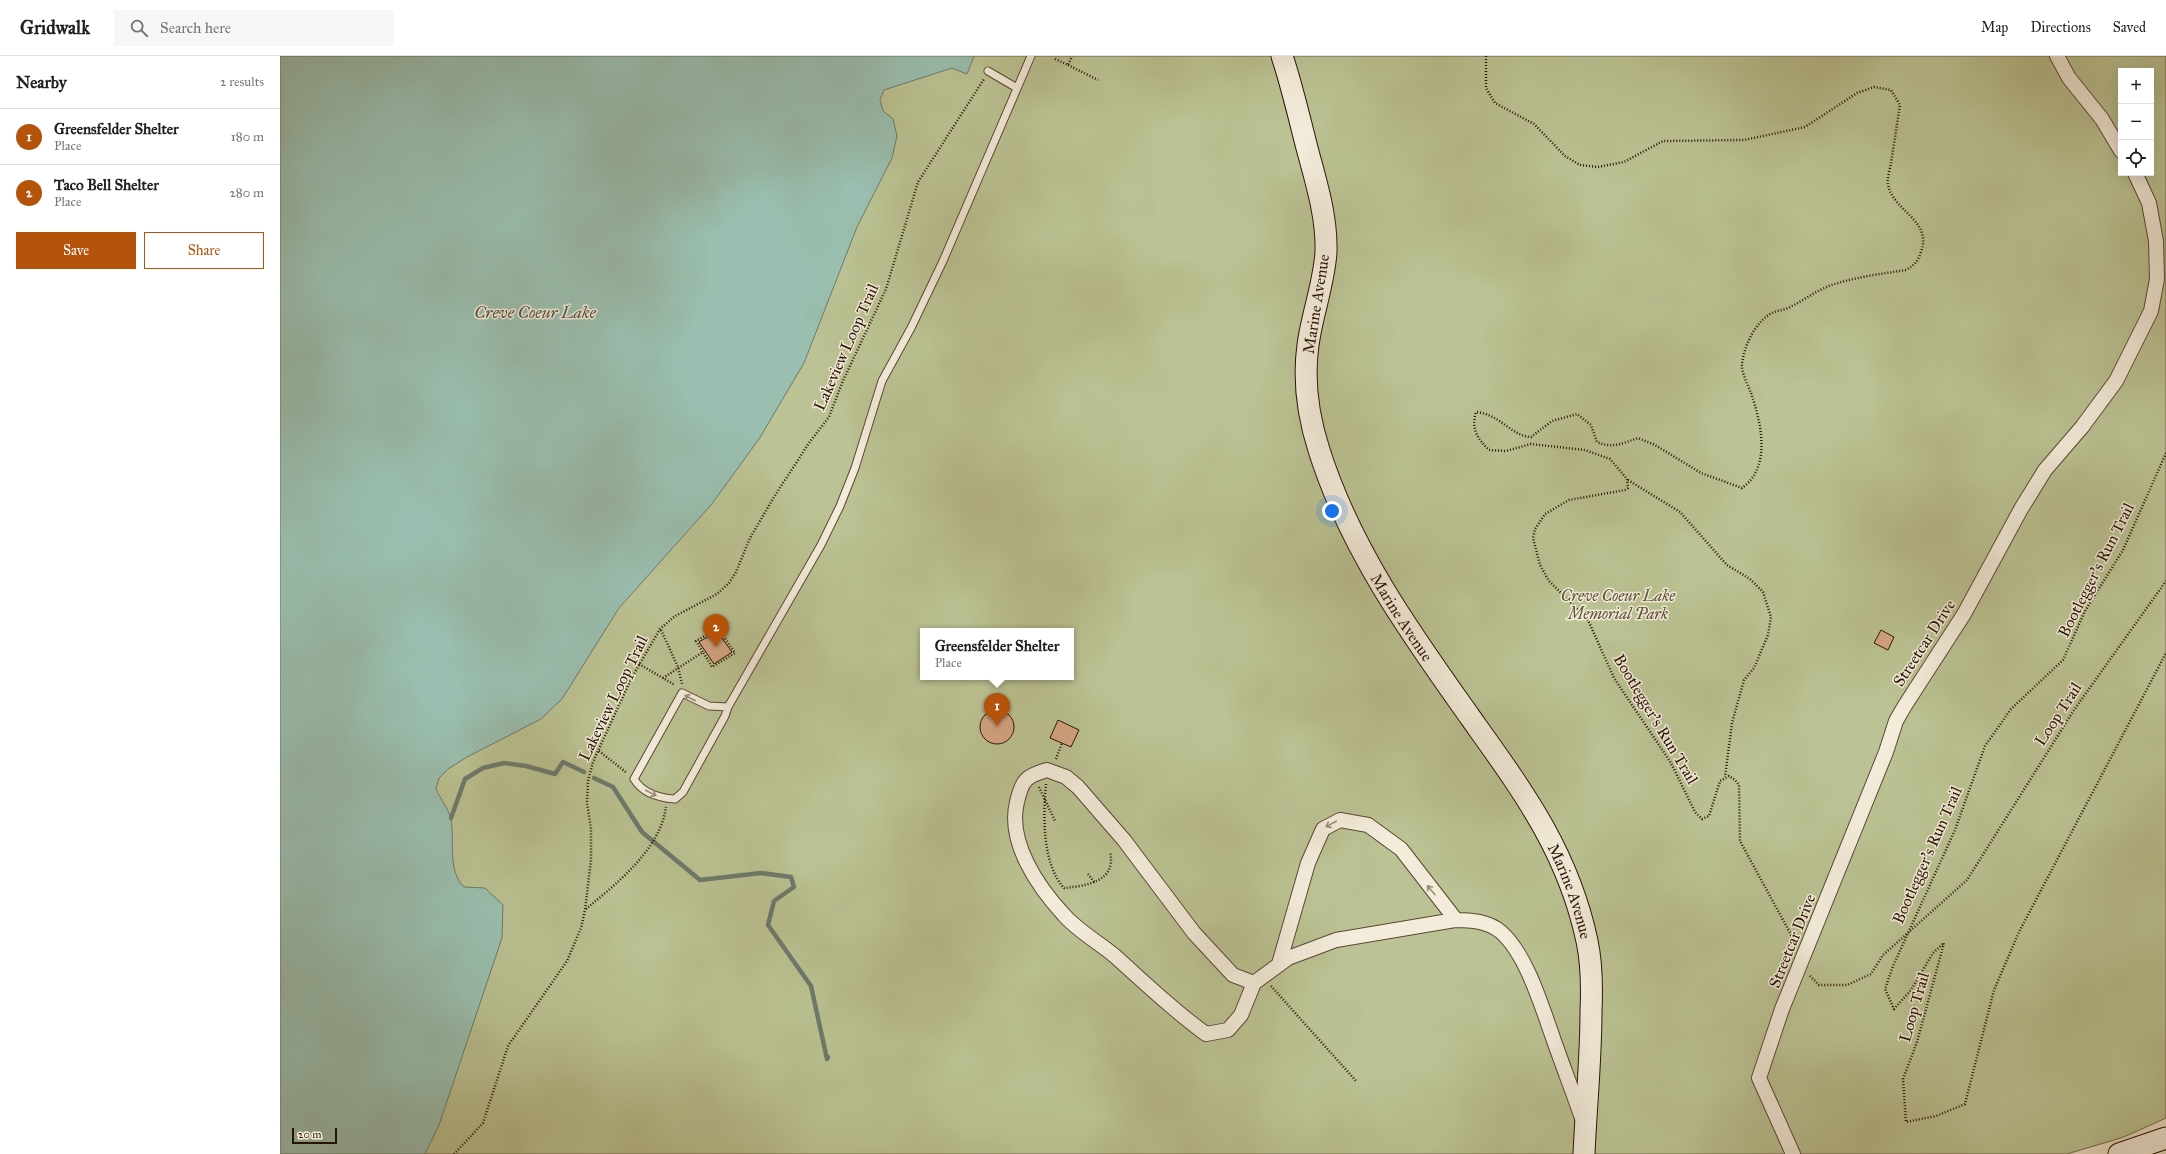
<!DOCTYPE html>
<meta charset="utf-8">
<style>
body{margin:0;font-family:"IM FELL Great Primer",serif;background:#f6f6f6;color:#202124}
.controls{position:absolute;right:12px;top:12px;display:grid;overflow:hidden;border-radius:0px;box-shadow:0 4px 16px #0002}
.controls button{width:36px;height:36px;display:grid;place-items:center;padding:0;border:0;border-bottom:1px solid #e0e0e0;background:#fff;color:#202124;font:20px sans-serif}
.scale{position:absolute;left:12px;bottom:10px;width:45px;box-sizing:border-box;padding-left:4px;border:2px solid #2a1303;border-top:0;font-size:11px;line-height:14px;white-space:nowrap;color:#2a1303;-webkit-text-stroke:3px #f3ecdb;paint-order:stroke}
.you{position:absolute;left:1052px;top:455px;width:14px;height:14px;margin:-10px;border:3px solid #fff;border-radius:50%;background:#1a73e8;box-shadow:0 0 0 6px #1a73e833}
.badge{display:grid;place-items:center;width:26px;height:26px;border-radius:50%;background:#b45309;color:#fff;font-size:13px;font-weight:700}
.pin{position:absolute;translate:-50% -33px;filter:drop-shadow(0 1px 2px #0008)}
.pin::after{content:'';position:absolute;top:21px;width:14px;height:12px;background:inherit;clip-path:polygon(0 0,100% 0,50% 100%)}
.popup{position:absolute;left:640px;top:572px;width:154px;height:52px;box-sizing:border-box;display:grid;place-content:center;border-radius:0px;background:#fff;filter:drop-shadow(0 1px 3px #0005);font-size:13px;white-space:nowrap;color:#757577}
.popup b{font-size:15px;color:#202124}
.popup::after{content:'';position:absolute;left:50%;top:100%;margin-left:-8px;border:8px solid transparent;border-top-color:#fff}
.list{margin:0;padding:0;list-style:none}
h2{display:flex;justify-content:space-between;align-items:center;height:52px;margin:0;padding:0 16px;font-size:17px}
h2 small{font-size:13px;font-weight:400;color:#757577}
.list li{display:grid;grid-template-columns:26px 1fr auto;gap:12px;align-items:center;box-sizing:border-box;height:56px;padding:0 16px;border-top:1px solid #e0e0e0}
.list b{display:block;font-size:15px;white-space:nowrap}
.list p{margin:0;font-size:13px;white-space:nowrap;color:#757577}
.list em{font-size:13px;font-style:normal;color:#757577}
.actions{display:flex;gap:8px;padding:12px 16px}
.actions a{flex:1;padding:9px 0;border:1px solid #b45309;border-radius:0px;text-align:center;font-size:14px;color:#b45309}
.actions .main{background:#b45309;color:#fff}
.icon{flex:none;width:22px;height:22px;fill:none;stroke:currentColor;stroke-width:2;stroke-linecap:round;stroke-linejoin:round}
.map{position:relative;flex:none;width:1886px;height:1098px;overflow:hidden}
header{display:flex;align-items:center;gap:24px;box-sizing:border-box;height:56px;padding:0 20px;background:#fff;border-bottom:1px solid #e0e0e0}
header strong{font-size:19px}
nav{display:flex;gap:22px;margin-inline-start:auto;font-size:14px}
.search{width:280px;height:36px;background:#f6f6f6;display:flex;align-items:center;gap:10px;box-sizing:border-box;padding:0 14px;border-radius:0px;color:#757577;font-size:15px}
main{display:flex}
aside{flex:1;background:#fff}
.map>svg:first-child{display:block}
.green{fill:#bbc293;stroke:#726a4b;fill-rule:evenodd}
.water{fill:#9abfb0;stroke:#6d7a6b}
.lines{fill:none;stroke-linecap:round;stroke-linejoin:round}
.stream{stroke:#6d7a6b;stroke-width:4.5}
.building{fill:#d6a583;stroke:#2a1303}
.lane-casing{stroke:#5a4734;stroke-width:9}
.street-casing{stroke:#5a4734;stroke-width:16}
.secondary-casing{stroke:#2a1303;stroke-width:23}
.path{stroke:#2a1303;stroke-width:2.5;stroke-dasharray:1 2;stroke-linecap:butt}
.lane{stroke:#f3ecdb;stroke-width:7}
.street{stroke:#f3ecdb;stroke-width:14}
.secondary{stroke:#f3ecdb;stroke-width:21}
.oneway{stroke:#998a7a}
.labels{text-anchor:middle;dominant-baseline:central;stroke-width:3;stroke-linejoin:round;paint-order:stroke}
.street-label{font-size:16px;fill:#2a1303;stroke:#f3ecdb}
.park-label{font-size:16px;font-style:italic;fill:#5d5035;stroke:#f3ecdb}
.water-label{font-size:17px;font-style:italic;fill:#514f40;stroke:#f3ecdb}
</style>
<header>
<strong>Gridwalk</strong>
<div class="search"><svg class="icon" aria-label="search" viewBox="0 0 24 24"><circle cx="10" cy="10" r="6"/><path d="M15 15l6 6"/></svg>Search here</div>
<nav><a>Map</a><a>Directions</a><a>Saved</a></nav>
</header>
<main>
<aside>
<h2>Nearby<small>2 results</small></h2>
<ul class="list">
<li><span class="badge">1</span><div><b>Greensfelder Shelter</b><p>Place</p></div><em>180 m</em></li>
<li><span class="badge">2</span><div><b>Taco Bell Shelter</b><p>Place</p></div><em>280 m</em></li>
</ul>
<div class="actions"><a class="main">Save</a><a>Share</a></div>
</aside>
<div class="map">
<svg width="1886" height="1098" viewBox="0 0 1886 1098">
<rect width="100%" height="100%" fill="#ece2c7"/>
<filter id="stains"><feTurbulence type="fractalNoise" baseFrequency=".005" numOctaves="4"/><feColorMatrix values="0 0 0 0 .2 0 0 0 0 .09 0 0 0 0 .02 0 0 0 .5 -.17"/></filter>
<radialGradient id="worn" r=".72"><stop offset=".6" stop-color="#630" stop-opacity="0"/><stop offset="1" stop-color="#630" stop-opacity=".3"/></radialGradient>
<path class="green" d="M0,0H1886V1062L1844,1081L1787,1098H0ZM1841,15H1871V117H1841ZM643,575H791V621H643Z"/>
<path class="water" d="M0,0H694L687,18L672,12L604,34L600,44L603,55L613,63L617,80L612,102L577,171L524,307L479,383L431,449L339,552L282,643L261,663L187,701L168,713L159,722L156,733C160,742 169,754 171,763C175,786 167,814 184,831L205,832L223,849L222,882L159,1069L145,1098H0Z"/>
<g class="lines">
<path class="stream" d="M314,722L333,731L362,776L420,824L481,817L511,821L514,831L494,845L488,869L531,930L547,1003L548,1001
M171,762L185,723L203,712L224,707L246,710L275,718L283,706L304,716"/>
</g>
<path class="building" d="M1601,574L1614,581L1608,594L1594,587Z
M437,575L452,596L434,608L419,586Z
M700 671a17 17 0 1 1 34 0a17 17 0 1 1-34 0Z
M778,664L799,674L791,691L770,682Z"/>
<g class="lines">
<g class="lane-casing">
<path id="lane" d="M708,15L737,32
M448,651L429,650L402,637L354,723C363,738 379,742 395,743L403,736L445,660L448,651L541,489L560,450L575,412L602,325L631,272L663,205L751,0"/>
</g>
<g class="street-casing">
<path id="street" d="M1777,0L1789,22L1822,63L1841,95
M767,714L786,721L798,731L844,784L914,877L953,919L974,927L961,959L948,974L926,978C894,955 866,928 836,901C820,887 799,876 784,859C758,831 727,786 737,746C742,724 746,720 767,714Z
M999,908L1028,807L1043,773L1060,764L1088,769L1121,793L1176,864
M974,927L1008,902L1056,884L1175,864C1191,864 1208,865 1221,876C1246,898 1261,948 1272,979C1282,1008 1293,1036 1303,1065
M1513,1098L1479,1022L1502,953L1606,696L1616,665L1624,651L1684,558L1741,453L1765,414L1802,371L1836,325L1871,255L1877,223L1876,185L1869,147L1855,117"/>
</g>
<g class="secondary-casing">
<g id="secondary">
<path id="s1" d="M1002,0C1012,30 1019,61 1027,92C1036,126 1047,160 1046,196C1044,228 1032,258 1028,289C1023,325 1028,360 1039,394C1070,493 1131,578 1190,661C1242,734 1288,795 1307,885C1312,908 1312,933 1311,956C1311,1003 1306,1051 1304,1098"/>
<path d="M1839,1098L1886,1082"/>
</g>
</g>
<path class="path" d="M1206,0V32L1215,47L1254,68L1285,100L1300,109L1318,111L1344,106L1383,85L1464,84L1525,71L1577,37L1594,31L1611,34L1620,49C1617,68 1614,88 1611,107C1610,113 1607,122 1608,128C1612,155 1653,164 1641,196C1638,205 1635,209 1626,214C1601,218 1574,221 1549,230C1536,235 1524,244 1512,250C1506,254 1498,254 1492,257C1475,266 1464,290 1462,308C1461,316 1468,329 1471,337C1481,366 1492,411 1462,432L1421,417L1375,389L1358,382C1343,387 1333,393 1317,386L1311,369L1297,358L1272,365L1251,381C1231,380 1220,358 1196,356C1191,373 1197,382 1209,394L1226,395L1251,388L1305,394L1330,403L1347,423L1348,432L1345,434L1289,444L1265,458L1255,473L1253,482L1260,509L1269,525L1308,564L1334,622L1391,707L1415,756L1422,763L1429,760L1440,725L1449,720L1455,724L1459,729L1460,785L1515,886
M775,3L788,9L792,0
M788,9L818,24
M1886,397L1843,494L1805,555L1783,604L1731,653L1705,690L1675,774L1613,910L1605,933L1614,953L1631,934L1653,897L1664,887L1637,986L1623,1023L1626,1066L1656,1060L1685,1048L1714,934L1739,876L1886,597
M1348,424L1400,456L1447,509L1470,523L1483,536L1491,561L1488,579L1474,612L1464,624L1452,667L1445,721
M381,574L398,611L402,628
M359,608L395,629
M383,622L423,596L416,585L438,572L455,597L432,611L423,596
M319,695L347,717
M776,703L782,687
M766,728C763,759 762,808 784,832C805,830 837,826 830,796
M759,731L775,765
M808,818L815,827
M306,853C337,827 380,794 386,751
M1530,920L1539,929H1567L1591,918L1603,899L1687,824L1794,654L1886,525
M991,930L1077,1026
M174,1098L203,1067L228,990L287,905L301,872L305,854L311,804V773L307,747L308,725L313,706L351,623L380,573L395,560L437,538L449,527L456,516L470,482L494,441L529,387L549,361L562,327L606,233L638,126L704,23"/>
<use href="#lane" class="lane"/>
<use href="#street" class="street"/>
<use href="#secondary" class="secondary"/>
</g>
<defs><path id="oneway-shaft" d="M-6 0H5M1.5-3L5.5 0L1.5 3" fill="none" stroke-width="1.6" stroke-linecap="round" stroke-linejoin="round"/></defs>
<g class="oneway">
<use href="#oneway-shaft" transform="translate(410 642) rotate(-153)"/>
<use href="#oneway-shaft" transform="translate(371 737) rotate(28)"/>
<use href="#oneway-shaft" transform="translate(1051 768) rotate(152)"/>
<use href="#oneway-shaft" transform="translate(1151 834) rotate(-130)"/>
</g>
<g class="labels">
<g class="street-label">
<text transform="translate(1036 248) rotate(-81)">Marine Avenue</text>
<text transform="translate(566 291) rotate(-66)">Lakeview Loop Trail</text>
<text transform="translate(1816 514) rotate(-63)">Bootlegger's Run Trail</text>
<text stroke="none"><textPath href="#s1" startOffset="590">Marine Avenue</textPath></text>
<text transform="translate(1644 587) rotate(-57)">Streetcar Drive</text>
<text transform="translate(333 642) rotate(-64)">Lakeview Loop Trail</text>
<text transform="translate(1778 658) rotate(-57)">Loop Trail</text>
<text transform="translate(1376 663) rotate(59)">Bootlegger's Run Trail</text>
<text transform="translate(1647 799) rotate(-66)">Bootlegger's Run Trail</text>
<text stroke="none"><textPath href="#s1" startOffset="913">Marine Avenue</textPath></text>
<text transform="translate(1512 885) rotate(-68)">Streetcar Drive</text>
<text transform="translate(1634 951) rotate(-74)">Loop Trail</text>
</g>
<g class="park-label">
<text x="1338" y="539">Creve Coeur Lake<tspan x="1338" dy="18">Memorial Park</tspan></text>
</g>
<g class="water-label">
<text x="255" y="256">Creve Coeur Lake</text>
</g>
</g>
<rect width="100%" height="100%" filter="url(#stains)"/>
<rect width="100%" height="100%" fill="url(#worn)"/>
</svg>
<div class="controls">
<button>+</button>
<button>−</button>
<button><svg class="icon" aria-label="locate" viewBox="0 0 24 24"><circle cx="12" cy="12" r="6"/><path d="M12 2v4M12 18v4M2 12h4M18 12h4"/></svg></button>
</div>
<div class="scale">20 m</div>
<div class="you"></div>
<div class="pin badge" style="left:717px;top:670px">1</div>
<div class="popup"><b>Greensfelder Shelter</b>Place</div>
<div class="pin badge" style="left:436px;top:591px">2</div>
</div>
</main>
